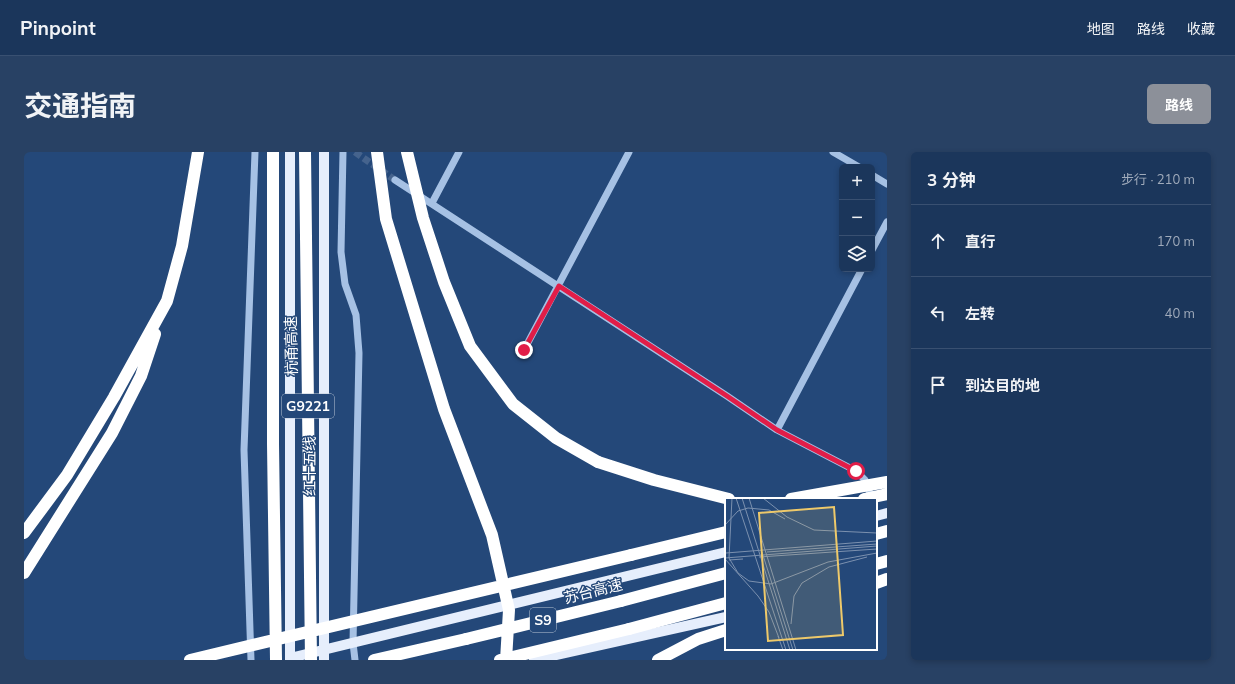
<!DOCTYPE html>
<html lang="zh">
<meta charset="utf-8">
<style>
body{margin:0;font-family:Mulish,"Noto Sans SC",sans-serif;background:#284164;color:#f1f3f6}
.controls{position:absolute;right:12px;top:12px;display:grid;overflow:hidden;border-radius:6px;box-shadow:0 2px 6px #0003}
.controls button{width:36px;height:36px;display:grid;place-items:center;padding:0;border:0;border-bottom:1px solid #395071;background:#1b365b;color:#f1f3f6;font:20px sans-serif}
.stop{position:absolute;width:12px;height:12px;margin:-9px;border:3px solid #e11d48;border-radius:50%;background:#fff}
.stop.end{background:#e11d48;border-color:#fff;box-shadow:0 1px 4px #0008}
.list{margin:0;padding:0;list-style:none}
h2{display:flex;justify-content:space-between;align-items:center;height:52px;margin:0;padding:0 16px;font-size:17px}
h2 small{font-size:13px;font-weight:400;color:#a0abbb}
.list li{display:grid;grid-template-columns:26px 1fr auto;gap:12px;align-items:center;box-sizing:border-box;height:72px;padding:0 16px;border-top:1px solid #395071}
.list b{display:block;font-size:15px;white-space:nowrap}
.list em{font-size:13px;font-style:normal;color:#a0abbb}
.icon{flex:none;width:22px;height:22px;fill:none;stroke:currentColor;stroke-width:2;stroke-linecap:round;stroke-linejoin:round}
.map{position:relative;flex:none;width:863px;height:508px;overflow:hidden;border-radius:6px}
header{display:flex;align-items:center;gap:24px;box-sizing:border-box;height:56px;padding:0 20px;background:#1b365b;border-bottom:1px solid #395071}
header strong{font-size:19px}
nav{display:flex;gap:22px;margin-inline-start:auto;font-size:14px}
.intro{display:flex;align-items:center;justify-content:space-between;box-sizing:border-box;height:96px;padding:0 24px}
h1{margin:0;font-size:28px}
.button{padding:10px 18px;border-radius:6px;background:#8c9099;color:#fff;font-size:14px;font-weight:700}
main{display:flex;gap:24px;padding:0 24px}
aside{flex:1;background:#1b365b;border-radius:6px;box-shadow:0 2px 6px #0003}
.map>svg:first-child{display:block}
.lines{fill:none;stroke-linecap:round;stroke-linejoin:round}
.minor-tunnel{stroke:#45638d;stroke-width:7;stroke-dasharray:7 3.5;stroke-linecap:butt}
.minor{stroke:#a6c1e4;stroke-width:7}
.major{stroke:#e6eefc;stroke-width:10}
.highway{stroke:#fff;stroke-width:12}
.highway-bridge{stroke:#fff;stroke-width:12}
.route{stroke:#e11d48;stroke-width:5}
.labels{text-anchor:middle;dominant-baseline:central;stroke-width:3;stroke-linejoin:round;paint-order:stroke}
.shield{fill:#244879;stroke:#bdc8d7;stroke-width:1}
.shield-label{font-size:14px;font-weight:bold;fill:#fff}
.street-label{font-size:15px;fill:#fff;stroke:#244879}
.inset-road{fill:none;stroke:#7c91af;stroke-width:1}
.view{fill:#eec96a;fill-opacity:0.15;stroke:#eec96a;stroke-width:2}
.inset-edge{fill:none;stroke:#fff;stroke-width:2}
</style>
<header>
<strong>Pinpoint</strong>
<nav><a>地图</a><a>路线</a><a>收藏</a></nav>
</header>
<div class="intro"><h1>交通指南</h1><a class="button">路线</a></div>
<main>
<div class="map">
<svg width="863" height="508" viewBox="0 0 863 508">
<rect width="100%" height="100%" fill="#244879"/>
<g class="lines">
<path class="minor-tunnel" d="M331,0L371,28"/>
<path class="minor" d="M319,0L317,100L321,132L332,163L335,201L329,491L331,508
M809,0L835,15
M848,23L863,32
M371,28L703,244L753,278L832,319L841,328L848,347
M408,51L435,0
M848,98L863,70
M500,198L605,0
M753,278L838,117
M227,508L220,298L231,0"/>
<path class="major" d="M266,0V508
M300,0V508
M852,364L863,361
M266,506L702,400
M510,508L702,465"/>
<path class="highway" d="M574,310L630,328L705,347
M0,381L43,323L90,245L143,149L158,94L174,0
M852,382L863,379
M607,403L702,380
M852,412L863,409
M0,421L88,281L117,224L131,182
M852,431L863,427
M597,449L702,421
M605,477L702,451
M350,508L442,487
M634,508L674,487L702,478"/>
<path class="highway-bridge" d="M249,0V292L252,508
M281,0L287,508
M353,0L362,67L420,257L468,383L485,458L482,508
M383,0L399,66L420,130L446,194L489,252L532,286L574,310
M767,347L863,330
M840,347L863,342
M442,487L597,449
M166,508L607,403
M476,508L605,477"/>
</g>
<g class="lines">
<path class="route" d="M500,198L535,134L703,244L753,278L832,319"/>
</g>
<g class="labels">
<g class="shield">
<rect x="258" y="242" width="52" height="24" rx="3"/>
<rect x="506" y="456" width="26" height="24" rx="3"/>
</g>
<g class="shield-label">
<text x="284" y="254">G9221</text>
<text x="519" y="468">S9</text>
</g>
<g class="street-label">
<text transform="translate(267 194) rotate(-91)">杭甬高速</text>
<text transform="translate(285 314) rotate(-90)">红十五线</text>
<text transform="translate(569 439) rotate(-14)">苏台高速</text>
</g>
</g>
<g transform="translate(701 346)">
<rect width="152" height="152" fill="#244879"/>
<path class="inset-road" d="M7,0L4,60L13,75L24,83L46,86L103,64L152,55M11,0L61,152M17,0L65,152M24,0L71,152M38,0L62,19L89,32L152,35M0,27L13,13L23,10L44,12L60,21M37,54L68,152M42,54L152,46M1,55L152,43M34,59L152,51M0,60L152,48M0,61L33,98L44,114L54,140M4,62L18,61M66,126L69,98L77,85L104,69L142,59M53,138L58,152"/>
<path class="view" d="M109,9L118,137L43,143L34,15Z"/>
<rect width="152" height="152" class="inset-edge"/>
</g>
</svg>
<div class="controls">
<button>+</button>
<button>−</button>
<button><svg class="icon" aria-label="layers" viewBox="0 0 24 24"><path d="M12 4l9 5-9 5-9-5zM3 14l9 5 9-5"/></svg></button>
</div>
<div class="stop" style="left:832px;top:319px"></div>
<div class="stop end" style="left:500px;top:198px"></div>
</div>
<aside>
<h2>3 分钟<small>步行 · 210 m</small></h2>
<ul class="list">
<li><svg class="icon" aria-label="ahead" viewBox="0 0 24 24"><path d="M12 20V5M6 11l6-6 6 6"/></svg><div><b>直行</b></div><em>170 m</em></li>
<li><svg class="icon" aria-label="left" viewBox="0 0 24 24"><path d="M17 20v-9H6M10 6l-5 5 5 5"/></svg><div><b>左转</b></div><em>40 m</em></li>
<li><svg class="icon" aria-label="arrive" viewBox="0 0 24 24"><path d="M6 21V4h12l-3 4 3 4H6"/></svg><div><b>到达目的地</b></div></li>
</ul>
</aside>
</main>
